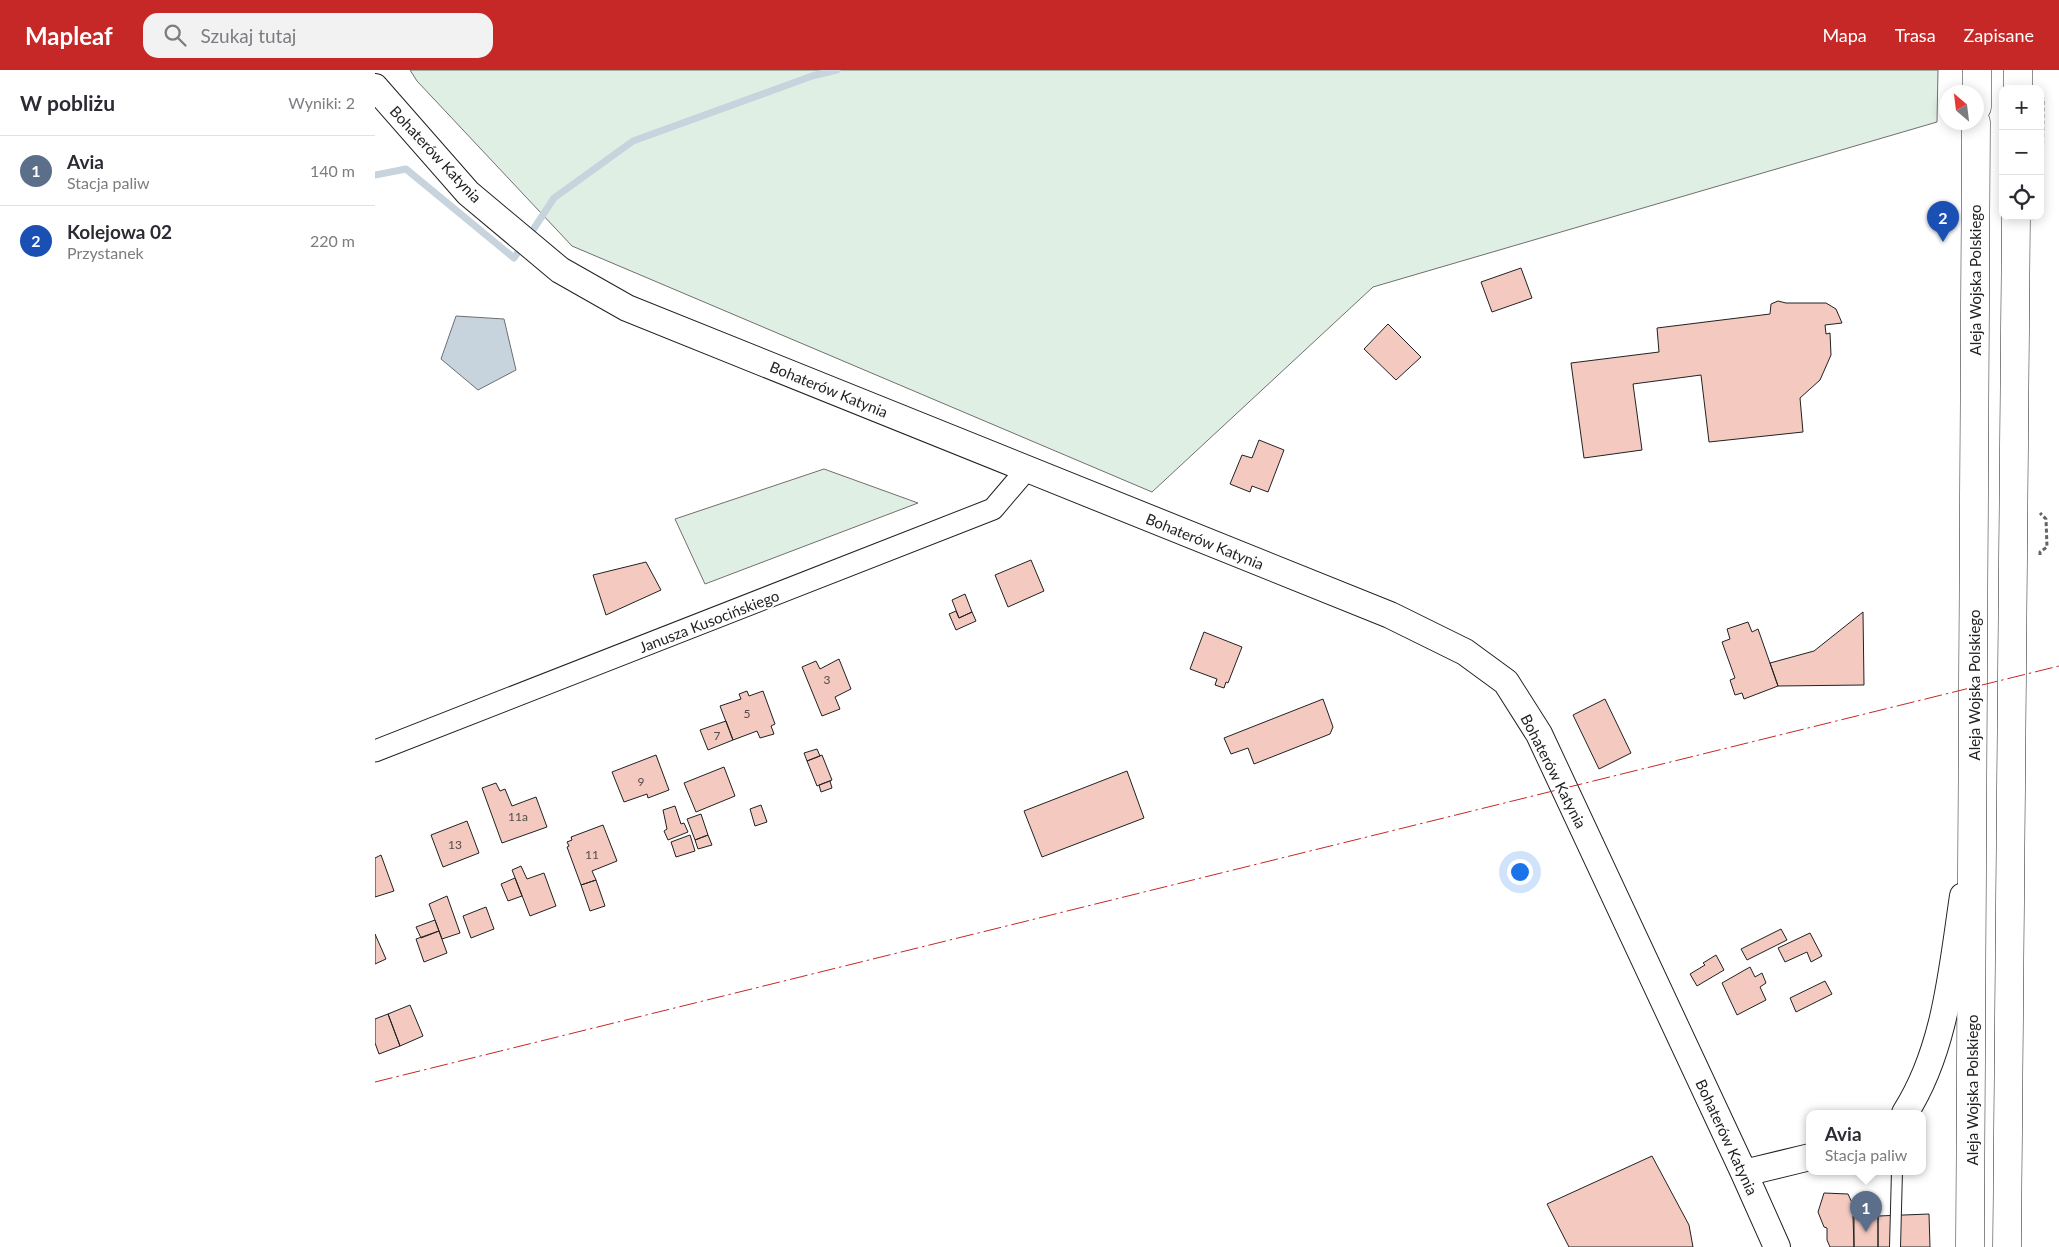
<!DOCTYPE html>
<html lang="pl">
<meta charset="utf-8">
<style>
body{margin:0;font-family:Lato,sans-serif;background:#f2f2f3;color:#2b2b33}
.controls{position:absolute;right:15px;top:15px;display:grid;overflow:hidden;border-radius:10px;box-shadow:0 2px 12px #0003}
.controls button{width:45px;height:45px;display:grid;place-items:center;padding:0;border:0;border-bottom:1px solid #e1e1e2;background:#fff;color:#2b2b33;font:25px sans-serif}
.compass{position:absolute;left:1564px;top:15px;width:45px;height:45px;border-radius:50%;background:#fff;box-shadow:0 2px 12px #0003;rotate:332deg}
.you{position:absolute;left:1144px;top:801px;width:18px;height:18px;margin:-12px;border:4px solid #fff;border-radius:50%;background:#1a73e8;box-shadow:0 0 0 8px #1a73e833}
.badge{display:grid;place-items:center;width:32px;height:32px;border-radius:50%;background:#c62828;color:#fff;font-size:16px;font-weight:700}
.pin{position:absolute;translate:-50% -41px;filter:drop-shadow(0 1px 2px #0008)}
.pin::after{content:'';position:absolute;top:26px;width:18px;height:15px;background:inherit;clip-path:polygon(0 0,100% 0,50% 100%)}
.popup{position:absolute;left:1431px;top:1040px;width:120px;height:65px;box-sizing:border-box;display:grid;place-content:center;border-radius:10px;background:#fff;filter:drop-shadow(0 1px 4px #0005);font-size:16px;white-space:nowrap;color:#7c7c81}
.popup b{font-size:19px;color:#2b2b33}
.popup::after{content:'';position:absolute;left:50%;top:100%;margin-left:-10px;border:10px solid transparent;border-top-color:#fff}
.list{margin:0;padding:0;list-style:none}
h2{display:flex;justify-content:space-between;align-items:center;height:65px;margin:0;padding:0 20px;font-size:21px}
h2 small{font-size:16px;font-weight:400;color:#7c7c81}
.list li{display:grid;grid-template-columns:32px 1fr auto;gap:15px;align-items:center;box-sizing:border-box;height:70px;padding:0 20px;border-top:1px solid #e1e1e2}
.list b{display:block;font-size:19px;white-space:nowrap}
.list p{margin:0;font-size:16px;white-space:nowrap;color:#7c7c81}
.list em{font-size:16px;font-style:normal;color:#7c7c81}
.icon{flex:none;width:28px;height:28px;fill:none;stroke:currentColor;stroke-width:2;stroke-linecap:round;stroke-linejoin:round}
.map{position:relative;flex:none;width:1684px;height:1177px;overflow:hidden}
header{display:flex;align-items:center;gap:30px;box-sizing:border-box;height:70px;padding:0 25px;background:#c62828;color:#fff}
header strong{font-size:24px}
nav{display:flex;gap:28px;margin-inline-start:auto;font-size:18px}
.search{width:350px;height:45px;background:#f2f2f3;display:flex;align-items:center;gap:12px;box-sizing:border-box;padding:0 18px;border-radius:15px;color:#7c7c81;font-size:19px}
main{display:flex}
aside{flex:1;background:#fff}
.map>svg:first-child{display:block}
.green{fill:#e0efe3;stroke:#6f6f6f}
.water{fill:#c7d3dd;stroke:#6f6f6f}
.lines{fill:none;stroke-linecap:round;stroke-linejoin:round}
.stream{stroke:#c7d3dd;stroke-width:7}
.building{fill:#f3c9c0;stroke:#222}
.service-casing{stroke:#222;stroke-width:12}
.minor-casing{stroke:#222;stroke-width:23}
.tertiary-casing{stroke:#222;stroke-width:28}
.primary-casing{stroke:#222;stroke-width:29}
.path{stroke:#646464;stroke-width:3;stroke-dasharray:4 2.5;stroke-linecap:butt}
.service{stroke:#fff;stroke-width:10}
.minor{stroke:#fff;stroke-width:21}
.tertiary{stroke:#fff;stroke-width:26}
.primary{stroke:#fff;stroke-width:28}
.power{stroke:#c62828;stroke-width:1;stroke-dasharray:18 4 2.5 4;stroke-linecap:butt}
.labels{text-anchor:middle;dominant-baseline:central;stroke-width:4;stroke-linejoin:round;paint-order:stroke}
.number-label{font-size:12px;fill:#564c4a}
.street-label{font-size:15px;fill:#222;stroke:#fff}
</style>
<header>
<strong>Mapleaf</strong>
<div class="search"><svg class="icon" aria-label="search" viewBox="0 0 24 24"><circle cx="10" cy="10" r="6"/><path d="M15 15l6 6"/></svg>Szukaj tutaj</div>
<nav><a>Mapa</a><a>Trasa</a><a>Zapisane</a></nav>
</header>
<main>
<aside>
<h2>W pobliżu<small>Wyniki: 2</small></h2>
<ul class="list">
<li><span class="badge" style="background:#5c6f8a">1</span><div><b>Avia</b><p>Stacja paliw</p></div><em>140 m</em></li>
<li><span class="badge" style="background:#1a4fb4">2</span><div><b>Kolejowa 02</b><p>Przystanek</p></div><em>220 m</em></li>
</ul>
</aside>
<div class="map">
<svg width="1684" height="1177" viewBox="0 0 1684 1177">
<rect width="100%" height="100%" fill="#fff"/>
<path class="green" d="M35,0H1563L1562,52L998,217L777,422L197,176L42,11Z
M449,399L543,433L330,514L300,449Z"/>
<path class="water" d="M81,246L129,249L141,300L103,320L66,289Z"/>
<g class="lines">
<path class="stream" d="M0,105L31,99L139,188L148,175
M154,166L179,128L258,71L437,6L462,0"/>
</g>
<path class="building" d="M1146,198L1157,228L1117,242L1106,212Z
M1403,231L1411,233H1451L1461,239L1467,253L1450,255L1451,264L1455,263L1456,285L1445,310L1425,328L1428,362L1334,372L1326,305L1258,314L1267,380L1209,388L1196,293L1284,282L1282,258L1395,244L1396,234Z
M1013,254L1046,287L1021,310L989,279Z
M884,370L909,380L893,422L877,416L875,422L855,414L867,385L877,388Z
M656,490L669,521L633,537L620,505Z
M271,492L286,520L231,545L218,505Z
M590,524L597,542L584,548L577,530Z
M581,541L584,548L597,542L601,551L581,560L574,544Z
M1488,542L1489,615L1403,616L1395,593L1439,581Z
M1373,552L1377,562L1383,559L1403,616L1369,629L1367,623L1360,625L1355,610L1360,608L1347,572L1355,569L1352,559Z
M829,562L867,577L853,613L851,612L849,618L840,615L842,609L815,599Z
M464,589L476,619L460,627L465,639L447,646L427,597L441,591L445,599Z
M372,621L374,626L388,621L400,654L396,656L399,664L385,668L382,661L358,670L345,636L366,629L364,624Z
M948,629L958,657L955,664L879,694L873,678L856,684L849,668Z
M1230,629L1256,683L1224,699L1198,645Z
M351,651L358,670L333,680L325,660Z
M442,679L445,686L432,691L429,683Z
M281,685L294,720L273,728L272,724L249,732L237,702Z
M447,685L457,710L442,716L432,691Z
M349,697L360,726L321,742L309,713Z
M752,701L769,748L667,787L649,741Z
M455,711L457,718L446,722L444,715Z
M121,713L125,721L130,719L137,736L161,727L172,757L127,773L107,718Z
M386,735L392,752L380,756L375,739Z
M300,736L306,754L309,753L313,762L293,770L289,761L292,759L288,740Z
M326,744L333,765L320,770L312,749Z
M92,751L104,783L68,797L56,765Z
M228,755L242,791L217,801L221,810L206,815L192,777L194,776L192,772L197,770L196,767Z
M315,765L320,781L301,787L296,772Z
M333,765L337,775L323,779L320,770Z
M6,785L19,821L0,827V788Z
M146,796L152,809L169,803L181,836L155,846L137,800Z
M140,808L147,826L133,831L126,814Z
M221,810L230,836L215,841L206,815Z
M72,826L85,863L67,869L54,834Z
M111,837L119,859L96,868L88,846Z
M60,850L64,861L46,868L41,857Z
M1406,859L1412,870L1372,890L1366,879Z
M64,861L72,883L49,892L41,869Z
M1435,863L1447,886L1436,892L1432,882L1410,892L1403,878Z
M0,864L11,889L0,894Z
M1341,885L1349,900L1322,916L1315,904L1330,895L1328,893Z
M1375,897L1380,907L1387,903L1391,913L1385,917L1391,930L1362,945L1347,913Z
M1450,911L1457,924L1421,942L1415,928Z
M35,935L48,966L25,976L13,944Z
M13,944L25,976L4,984L0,973V949Z
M1277,1086L1314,1155L1318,1177H1194L1172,1134Z
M1449,1123L1473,1124L1479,1137V1177H1455L1452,1170V1158L1449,1157L1443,1142Z
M1554,1144L1555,1177H1503V1146Z
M1478,1146H1503V1177H1479Z"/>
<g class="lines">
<g class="service-casing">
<path id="service" d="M1520,1177L1522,1101"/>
</g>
<g class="minor-casing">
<path id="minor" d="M0,681L618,439L652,399"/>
</g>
<g class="tertiary-casing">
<path id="tertiary" d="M0,17L93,123L185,200L252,238L1015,545L1090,582L1131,612L1164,664L1369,1103L1402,1177
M1530,1043C1571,979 1577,899 1588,826
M1369,1103L1435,1087"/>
</g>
<g class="primary-casing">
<path id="primary" d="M1643,19V0
M1602,37V0
M1595,1177L1601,52
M1632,1177L1641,146"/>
</g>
<path class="path" d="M1667,139L1668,28
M1665,485V482L1672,477L1671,449L1665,443"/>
<use href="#service" class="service"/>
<use href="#minor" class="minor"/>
<use href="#tertiary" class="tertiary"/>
<use href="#primary" class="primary"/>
<path class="power" d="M0,1012L1684,596"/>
</g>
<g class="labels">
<g class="number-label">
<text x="452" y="609">3</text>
<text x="372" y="643">5</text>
<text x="342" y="665">7</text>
<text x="266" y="711">9</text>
<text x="143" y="746">11a</text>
<text x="80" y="774">13</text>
<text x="217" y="784">11</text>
</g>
<g class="street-label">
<text transform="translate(61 84) rotate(47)">Bohaterów Katynia</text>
<text transform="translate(1600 210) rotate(-90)">Aleja Wojska Polskiego</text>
<text transform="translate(454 319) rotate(22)">Bohaterów Katynia</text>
<text transform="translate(830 471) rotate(22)">Bohaterów Katynia</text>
<text transform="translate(334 551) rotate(-21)">Janusza Kusocińskiego</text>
<text transform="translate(1599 615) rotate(-90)">Aleja Wojska Polskiego</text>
<text transform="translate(1179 701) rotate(63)">Bohaterów Katynia</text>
<text transform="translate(1597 1020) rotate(-90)">Aleja Wojska Polskiego</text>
<text transform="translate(1352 1067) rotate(65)">Bohaterów Katynia</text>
</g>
</g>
</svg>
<div class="controls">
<button>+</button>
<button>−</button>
<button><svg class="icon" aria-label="locate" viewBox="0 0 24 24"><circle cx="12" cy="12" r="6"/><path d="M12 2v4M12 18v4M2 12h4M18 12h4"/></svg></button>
</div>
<svg class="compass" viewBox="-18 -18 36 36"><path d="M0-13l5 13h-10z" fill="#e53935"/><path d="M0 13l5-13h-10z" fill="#7c7c81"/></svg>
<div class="you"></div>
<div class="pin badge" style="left:1491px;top:1162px;background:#5c6f8a">1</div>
<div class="popup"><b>Avia</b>Stacja paliw</div>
<div class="pin badge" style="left:1568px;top:172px;background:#1a4fb4">2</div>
</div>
</main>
